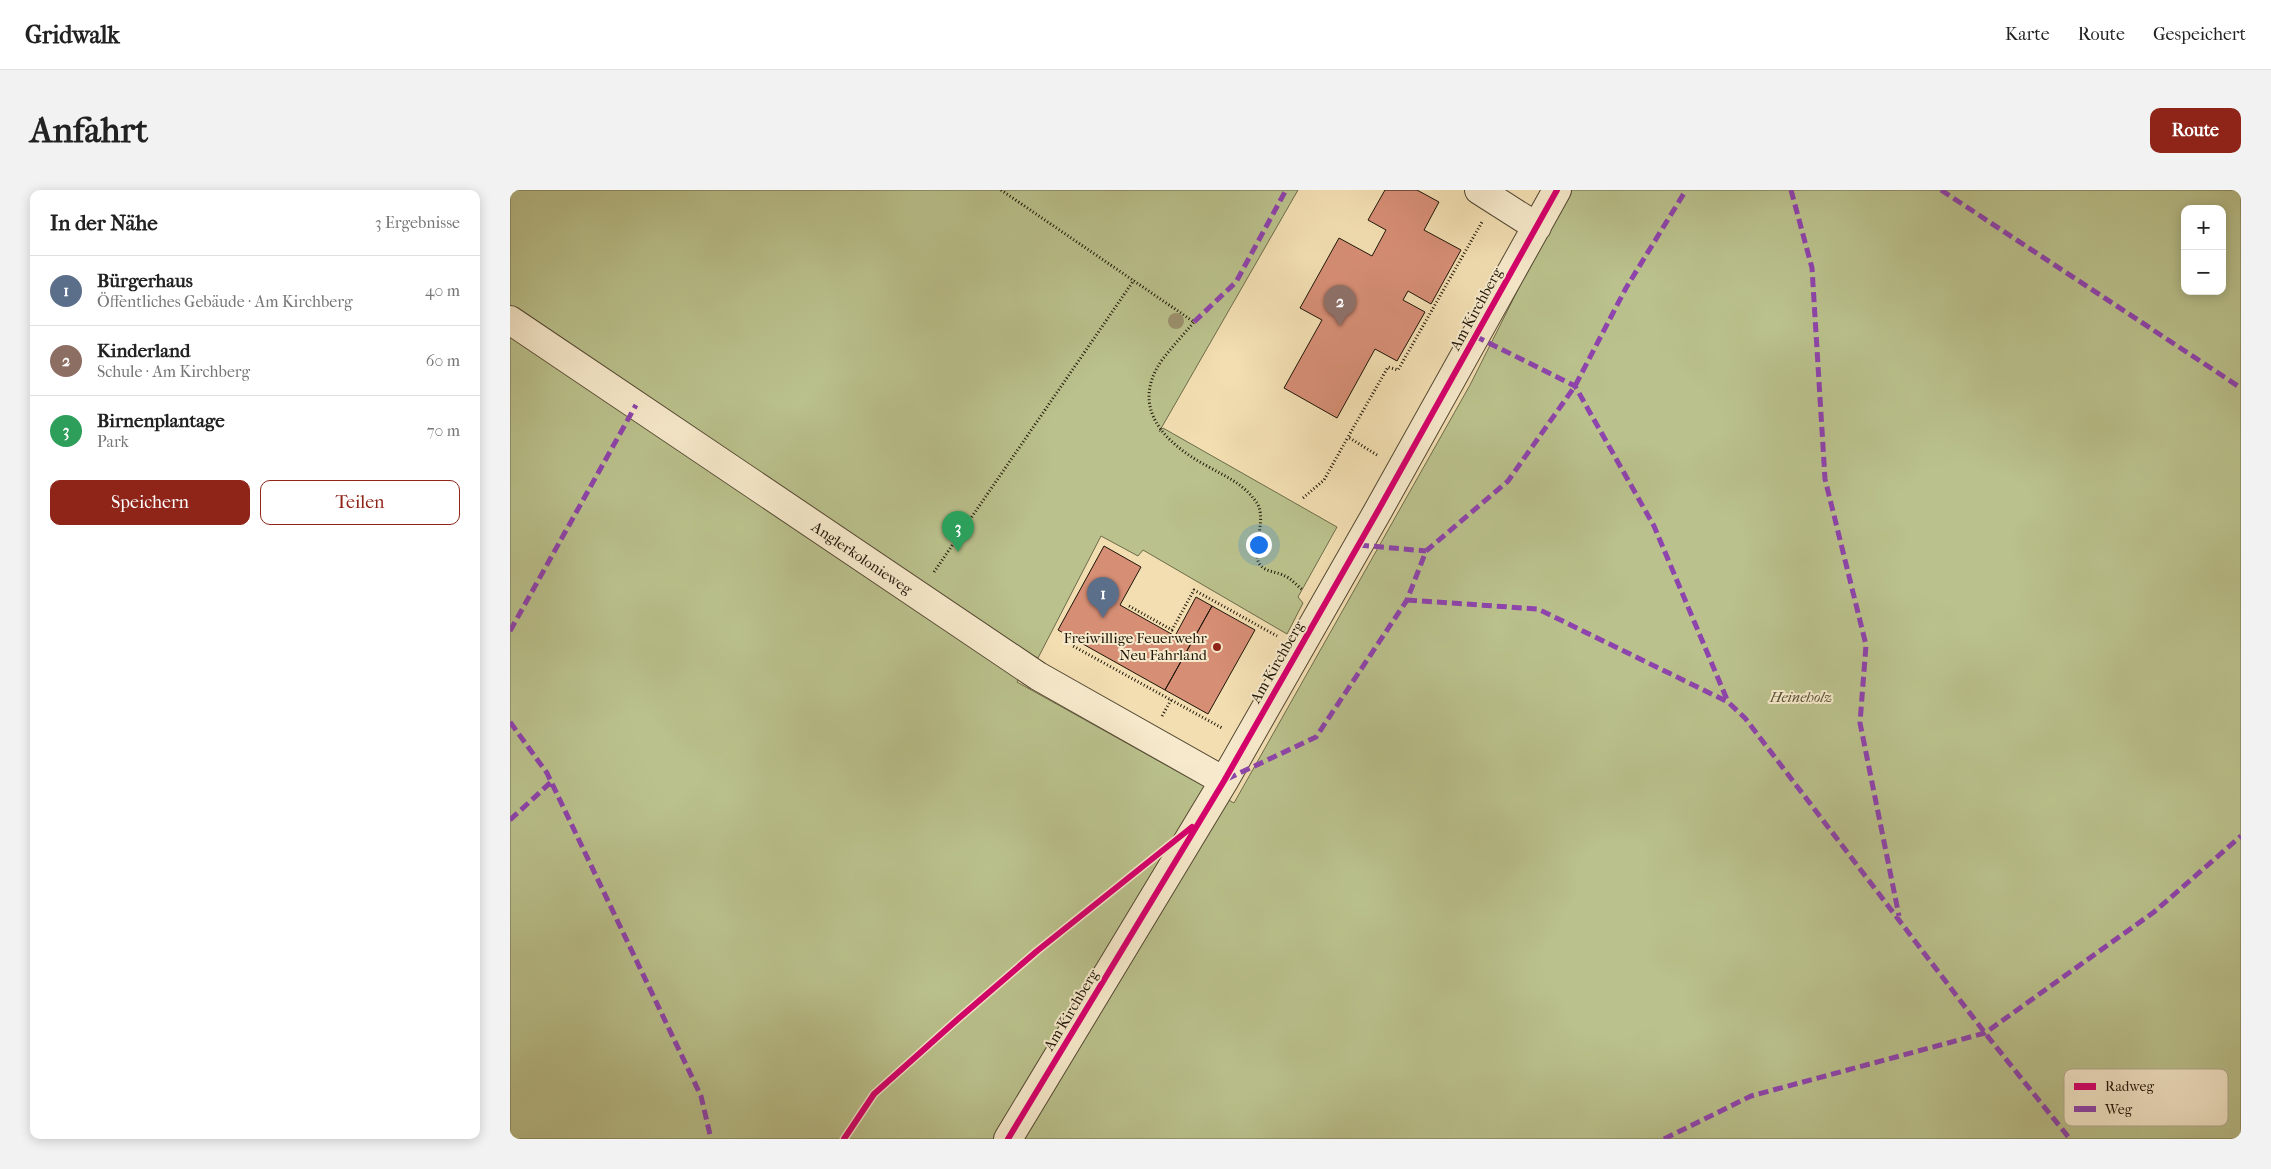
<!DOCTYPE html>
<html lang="de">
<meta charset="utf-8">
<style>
body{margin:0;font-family:"IM FELL French Canon",serif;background:#f2f2f2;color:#222}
.controls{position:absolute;right:15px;top:15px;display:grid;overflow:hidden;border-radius:10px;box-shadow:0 2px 12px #0003}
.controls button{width:45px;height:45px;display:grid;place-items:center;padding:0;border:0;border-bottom:1px solid #e0e0e0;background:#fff;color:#222;font:25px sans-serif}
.you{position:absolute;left:748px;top:354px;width:18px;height:18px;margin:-12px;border:4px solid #fff;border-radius:50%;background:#1a73e8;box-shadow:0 0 0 8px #1a73e833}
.badge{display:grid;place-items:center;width:32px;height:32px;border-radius:50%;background:#8f2418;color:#fff;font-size:16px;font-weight:700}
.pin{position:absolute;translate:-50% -41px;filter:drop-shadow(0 1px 2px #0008)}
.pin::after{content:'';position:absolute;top:26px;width:18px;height:15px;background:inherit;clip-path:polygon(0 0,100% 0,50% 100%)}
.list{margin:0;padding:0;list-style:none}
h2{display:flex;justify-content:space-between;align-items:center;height:65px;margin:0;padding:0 20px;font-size:21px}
h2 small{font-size:16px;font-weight:400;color:#767676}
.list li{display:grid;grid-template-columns:32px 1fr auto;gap:15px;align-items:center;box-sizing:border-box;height:70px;padding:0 20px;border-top:1px solid #e0e0e0}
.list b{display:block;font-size:19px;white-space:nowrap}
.list p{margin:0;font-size:16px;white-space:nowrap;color:#767676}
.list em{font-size:16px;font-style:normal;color:#767676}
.actions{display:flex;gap:10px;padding:15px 20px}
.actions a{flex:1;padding:11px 0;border:1px solid #8f2418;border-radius:10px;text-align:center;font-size:18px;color:#8f2418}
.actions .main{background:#8f2418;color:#fff}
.map{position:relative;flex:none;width:1731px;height:949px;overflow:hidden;border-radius:10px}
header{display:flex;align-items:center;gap:30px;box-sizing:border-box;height:70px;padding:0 25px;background:#fff;border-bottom:1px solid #e0e0e0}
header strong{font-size:24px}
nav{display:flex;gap:28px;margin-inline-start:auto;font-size:18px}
.intro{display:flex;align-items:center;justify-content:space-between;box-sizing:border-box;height:120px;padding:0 30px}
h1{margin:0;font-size:35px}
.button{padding:12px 22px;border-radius:10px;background:#8f2418;color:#fff;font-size:18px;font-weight:700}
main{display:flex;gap:30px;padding:0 30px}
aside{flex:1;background:#fff;border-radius:10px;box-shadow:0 2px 12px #0003}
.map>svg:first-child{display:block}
.green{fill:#bac18c;stroke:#6c6b4a;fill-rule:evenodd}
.building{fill:#d68e75;stroke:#1e1508}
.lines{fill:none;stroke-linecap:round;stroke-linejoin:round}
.minor-casing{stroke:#534732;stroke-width:30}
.path{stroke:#1e1508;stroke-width:3;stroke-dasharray:1 2.5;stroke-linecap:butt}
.minor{stroke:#f7eacc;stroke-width:28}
.quiet{stroke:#8e44ad;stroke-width:5;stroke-dasharray:10 5;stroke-linecap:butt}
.cycleway-casing{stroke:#f7eacc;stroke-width:9}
.cycleway{stroke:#d6006c;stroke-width:6}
.tree{fill:#9c906d}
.poi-dot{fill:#8f2418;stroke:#f7eacc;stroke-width:2}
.labels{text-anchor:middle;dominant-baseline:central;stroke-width:4;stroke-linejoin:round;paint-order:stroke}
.street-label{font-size:15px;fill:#1e1508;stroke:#f7eacc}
.poi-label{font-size:15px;fill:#1e1508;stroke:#f7eacc;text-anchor:end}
.park-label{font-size:15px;font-style:italic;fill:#555136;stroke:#f7eacc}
.key{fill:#f7eacc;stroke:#b6aa91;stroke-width:1}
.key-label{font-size:14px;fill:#1e1508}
</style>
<header>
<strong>Gridwalk</strong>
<nav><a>Karte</a><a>Route</a><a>Gespeichert</a></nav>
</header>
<div class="intro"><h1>Anfahrt</h1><a class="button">Route</a></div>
<main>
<aside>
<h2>In der Nähe<small>3 Ergebnisse</small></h2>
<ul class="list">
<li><span class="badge" style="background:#5c6f8a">1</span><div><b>Bürgerhaus</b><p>Öffentliches Gebäude · Am Kirchberg</p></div><em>40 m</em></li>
<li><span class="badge" style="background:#8d6e63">2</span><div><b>Kinderland</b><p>Schule · Am Kirchberg</p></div><em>60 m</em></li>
<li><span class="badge" style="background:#2e9e5b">3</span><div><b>Birnenplantage</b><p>Park</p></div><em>70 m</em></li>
</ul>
<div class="actions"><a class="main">Speichern</a><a>Teilen</a></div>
</aside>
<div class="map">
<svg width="1731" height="949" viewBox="0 0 1731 949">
<rect width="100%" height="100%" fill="#f2deb1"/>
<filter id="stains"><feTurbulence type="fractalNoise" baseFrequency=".004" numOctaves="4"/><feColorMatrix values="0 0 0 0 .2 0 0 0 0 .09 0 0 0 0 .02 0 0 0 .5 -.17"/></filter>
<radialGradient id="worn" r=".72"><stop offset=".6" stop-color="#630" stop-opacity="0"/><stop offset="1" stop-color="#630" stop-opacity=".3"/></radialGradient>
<path class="green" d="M0,0H788L649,242L653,238L827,337L788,407L793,413L777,444L633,360L628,366L591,346L528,468L522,465L507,492L724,613L960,195L1038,40L1061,0H1731V949H0ZM1675,19H1712V101H1675Z"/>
<path class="building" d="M875,0H907L929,12L914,40L951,60L921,114L898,101L893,110L915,122L887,171L865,159L827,228L774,198L812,130L790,118L829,48L862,66L876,40L858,30Z
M594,356L631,377L610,415L665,446L686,407L702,416L655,500L548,440Z
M702,416L745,440L698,524L655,500Z"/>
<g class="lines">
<g class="minor-casing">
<path id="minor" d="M969,0L1027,37
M0,130L528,486L714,591
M498,949L714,591L869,319L1047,0"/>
</g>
<path class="path" d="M491,0L684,132C673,145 662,157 652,170C618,219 657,255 699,277C718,288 734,294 747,313C758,331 739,363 751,376C757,382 768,382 775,386C782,389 787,396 793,400
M867,265L838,247L878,177L888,180L972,32
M793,308L814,290L838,247
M424,382L624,90
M619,416L662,440L684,400L767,446
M566,450L563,456L712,538
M652,526L661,510"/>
<use href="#minor" class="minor"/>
<path class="quiet" d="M1281,0L1302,78L1315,289L1356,455L1350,533L1389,726
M1431,0L1731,198
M684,132L726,92L776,0
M965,146L1065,196L1144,336L1218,512
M849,355L916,361
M897,410L1028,419L1218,512L1235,528L1475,843L1560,949
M0,441L126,215
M0,532L37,583L191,906L201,949
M717,589L806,547L897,410L916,361L998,291L1065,196L1116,98L1176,0
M0,630L41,592
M1154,949L1241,906L1475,843L1644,722L1731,646"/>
<g class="cycleway-casing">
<path id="cycleway" d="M334,949L364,904L448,829L527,761L682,637
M498,949L714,591L869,319L1047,0"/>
</g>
<use href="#cycleway" class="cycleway"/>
</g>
<circle class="tree" cx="666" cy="131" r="8"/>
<circle class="poi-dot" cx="707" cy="457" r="5"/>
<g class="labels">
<g class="street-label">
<text transform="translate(966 119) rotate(-61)">Am Kirchberg</text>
<text transform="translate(352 368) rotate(34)">Anglerkolonieweg</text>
<text transform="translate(767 472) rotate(-60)">Am Kirchberg</text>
<text transform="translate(561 820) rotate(-59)">Am Kirchberg</text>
</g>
<g class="poi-label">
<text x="697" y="448">Freiwillige Feuerwehr<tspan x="697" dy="17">Neu Fahrland</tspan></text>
</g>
<g class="park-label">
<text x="1291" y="507">Heineholz</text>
</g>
</g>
<rect x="1554" y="879" width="164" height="57" rx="8" class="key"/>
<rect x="1564" y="893" width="22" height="7" fill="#d6006c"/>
<rect x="1564" y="916" width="22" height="6" fill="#8e44ad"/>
<g class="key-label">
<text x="1595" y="901">Radweg</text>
<text x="1595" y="924">Weg</text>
</g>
<rect width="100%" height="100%" filter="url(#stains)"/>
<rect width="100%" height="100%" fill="url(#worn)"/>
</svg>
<div class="controls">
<button>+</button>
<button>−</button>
</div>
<div class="you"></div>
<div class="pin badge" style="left:593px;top:428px;background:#5c6f8a">1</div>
<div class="pin badge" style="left:830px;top:136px;background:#8d6e63">2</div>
<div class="pin badge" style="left:448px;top:362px;background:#2e9e5b">3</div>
</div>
</main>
